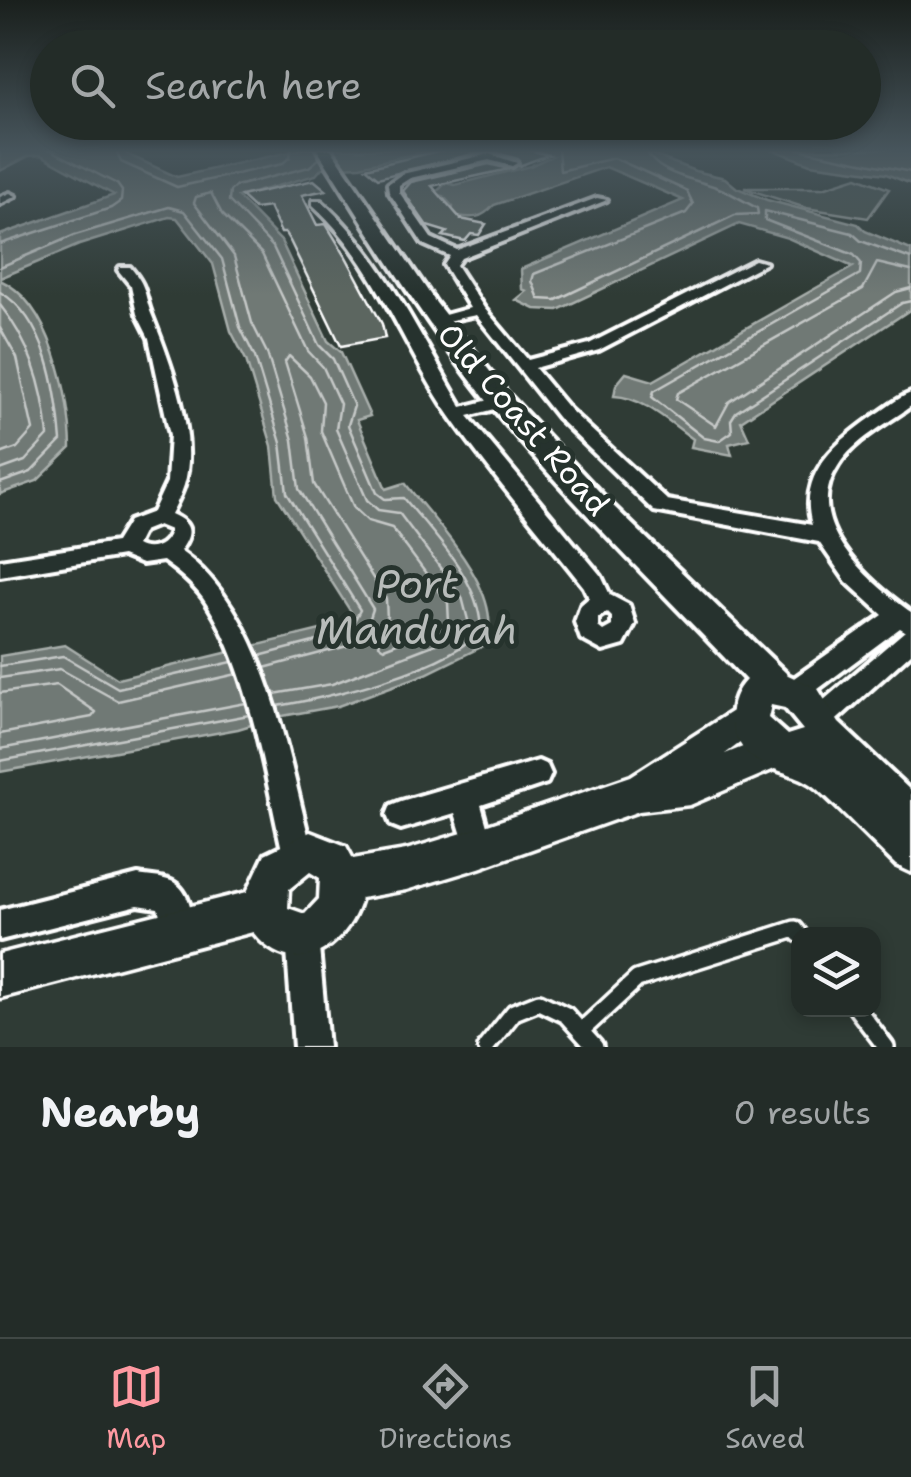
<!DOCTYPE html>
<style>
body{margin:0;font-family:"Shantell Sans",sans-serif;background:#2b3430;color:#f1f3f6}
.controls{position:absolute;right:30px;bottom:30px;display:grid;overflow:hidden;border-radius:20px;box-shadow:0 5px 15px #0003}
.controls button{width:90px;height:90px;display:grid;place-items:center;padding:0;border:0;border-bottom:2px solid #404845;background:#232c28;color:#f1f3f6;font:50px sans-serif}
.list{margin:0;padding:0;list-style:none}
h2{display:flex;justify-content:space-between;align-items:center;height:130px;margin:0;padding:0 40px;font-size:42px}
h2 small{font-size:32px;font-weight:400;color:#a3a7a8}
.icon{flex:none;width:55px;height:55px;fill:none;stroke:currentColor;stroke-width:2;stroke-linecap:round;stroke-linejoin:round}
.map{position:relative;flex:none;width:911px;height:1047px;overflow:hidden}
.search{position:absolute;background:#232c28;box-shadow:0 5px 15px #0003;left:30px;right:30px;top:30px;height:110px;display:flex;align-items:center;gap:25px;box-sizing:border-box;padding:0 35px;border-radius:55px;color:#a3a7a8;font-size:38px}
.sheet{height:290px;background:#232c28}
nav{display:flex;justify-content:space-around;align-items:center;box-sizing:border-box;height:140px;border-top:2px solid #404845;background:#232c28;font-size:28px;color:#a3a7a8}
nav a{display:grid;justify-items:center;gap:5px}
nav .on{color:#ff9aa2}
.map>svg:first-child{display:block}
.green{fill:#4a544f;stroke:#a4aaa7;stroke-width:2.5}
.water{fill:#707975;stroke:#a9afac;stroke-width:2.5}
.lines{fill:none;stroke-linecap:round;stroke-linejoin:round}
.shore{stroke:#c6c9c8;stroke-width:2.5}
.building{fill:#5b6661;stroke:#fff;stroke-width:2.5}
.lane-casing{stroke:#fff;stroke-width:22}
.street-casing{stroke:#fff;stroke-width:8}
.secondary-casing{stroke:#fff;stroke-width:7}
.primary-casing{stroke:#fff;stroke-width:8}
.lane{stroke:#26332d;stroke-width:15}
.street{fill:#26332d;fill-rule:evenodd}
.secondary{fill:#26332d;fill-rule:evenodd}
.primary{fill:#26332d;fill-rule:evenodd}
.labels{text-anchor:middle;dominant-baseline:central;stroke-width:10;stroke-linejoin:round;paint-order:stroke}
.far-street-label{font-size:32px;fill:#fff;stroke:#26332d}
.water-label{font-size:40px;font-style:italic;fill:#b8bcba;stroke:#26332d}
</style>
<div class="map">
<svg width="911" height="1047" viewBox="0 0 911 1047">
<rect width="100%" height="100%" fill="#2f3b35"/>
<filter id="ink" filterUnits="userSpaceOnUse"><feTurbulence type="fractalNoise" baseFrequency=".01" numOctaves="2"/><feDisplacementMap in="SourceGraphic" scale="20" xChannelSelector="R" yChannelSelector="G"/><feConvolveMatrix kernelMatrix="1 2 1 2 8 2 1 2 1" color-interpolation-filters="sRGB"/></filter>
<g filter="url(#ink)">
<path class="green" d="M857,177L889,189L868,218L806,208L744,188H823Z"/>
<path class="water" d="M0,149H116L177,177L302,149H437L360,166L322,168L316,175L238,197L281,241L328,341L341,352L370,416L357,420L386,489L405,483C435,523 508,594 485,645L426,674L338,706L277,717L238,729L0,772V656L65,645L118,679L345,624L351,612L277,496L272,446L246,360L231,331L213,264L177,218L169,217L79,245L0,278V235L114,195L41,155L29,156L0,171Z
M532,149H638L695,171L725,178L737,188L767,200L858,224L865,231L911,250V309L741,421L749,439L729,444L732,455L691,447L693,439C669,422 643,397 614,396L616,385L626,373L653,381L853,267L788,238L739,224L558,310L535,309L516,300L527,291L522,289L521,269L683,200L606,167L494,205C480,221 471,218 452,215L453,207L443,196L434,194L446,183L455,185L530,166L552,156Z
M771,149H911V184L886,174L810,164Z
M0,280C51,303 70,395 71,448L37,481L0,494Z"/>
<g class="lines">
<path class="shore" d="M115,149L121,162L177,187L282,164L290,157L291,149
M558,149L560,171L614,158L687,191L693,204L686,213L534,274L532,281L539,299L556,300L735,215L758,214L757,208C745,202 733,194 721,189C695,178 658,177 645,149
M798,149L911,172
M0,244L111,208L121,201L122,191L117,184L49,149
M911,259L861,241L852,233L765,211V220L854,255L861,263L860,274L654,391L652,397L704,438L719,441L732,432L731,420L736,412L902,303L911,301
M0,267L75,235L169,207L184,211L222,259L240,327L255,357L281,443L287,493L360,610L348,633L259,656
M911,271L877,263L863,289L678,393L676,399L716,426L729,402L896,292L911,288
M0,292C47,319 57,392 61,441L31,472L0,483
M0,305C30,342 44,389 48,436L25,461L0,470
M0,328L17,358L33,430L17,448L0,454
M289,356L310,376L323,402L321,431L354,508L368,521L392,528L448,603L449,623L384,648L379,645L387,619L386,599L314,484L308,437L285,362Z
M0,666L63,656L118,688L232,662
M264,668L355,644L365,633L373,609L299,489L293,440L267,353L252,323L234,256L194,203L196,197L211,193L222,214L262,254L308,351L323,367L340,404L336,429L367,500L378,510L399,513L462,597L469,624L459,635L332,684L274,694
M0,678L60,669L118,701L237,674
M0,693L57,685L96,712L92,717L0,734
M277,706C324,699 455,668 481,628C478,577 434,536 404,498L385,499L377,493L348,425L354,406L333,359L319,345L273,247L229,201L230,191L236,186L309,167L320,158
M0,749L246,703
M0,761L249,715"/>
</g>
<path class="building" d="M447,149H526L548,155L519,166L518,159L488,150L378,178L366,168Z
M489,164L509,169L432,186L461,219L486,224L479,235L471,234L465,241L443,236L447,232L427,226L403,191L411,182Z
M314,180L326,190L302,195L317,225L326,224L345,255L382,324L385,338L341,346L290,241L285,233H281L269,207L255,209L241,196Z"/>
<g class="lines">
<g class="lane-casing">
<path id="lane" d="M857,1009L886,1047
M582,1030L637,979L795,929L799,934
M486,1047L514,1012L539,1002L566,1015L595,1047"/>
</g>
<g class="street-casing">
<path id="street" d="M489,154L517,163L512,166L489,160L410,178L399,185V192L431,238L457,250L597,198L607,200L461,258L456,265L484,308L528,360L589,344L755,260L766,263L599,350L535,368L570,410L667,500L812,525C798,475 833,445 871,418C884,410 897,398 911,393V406C887,424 854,440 838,466C800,523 868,581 911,612V653L829,727L820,731L811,727L807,719L811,711L905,631L900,628L802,701L793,704L784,701L781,693L784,685L883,615L846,581L819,542L654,511L558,418L476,315L437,323L430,319L470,308L444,265L450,256L423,244L389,192L388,184L402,174Z
M10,193L16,196L0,204V197Z
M313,201H321C383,255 421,338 462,407L501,397L507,398V406L468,416L601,576L610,595L629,605L635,624L624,645L603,651L581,639L575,622L581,605L589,598L584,587C540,531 492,476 451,417C403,348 377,263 313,205ZM607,612L612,617V626L603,631L598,627V618Z
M120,267H130C148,288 143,293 152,316C170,361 199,437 184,485C181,495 176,504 171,514C192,523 193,533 180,551C267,611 287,758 313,854L308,864L298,869L288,864L283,854C265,776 249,663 203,598C192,583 178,572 163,561L142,564L122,556L0,576V560L116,542L129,521L153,512L167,482L170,435L149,338L137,314L131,286L118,270ZM158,525L170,530C167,546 150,553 136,545L143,531Z
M538,761L547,765L551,774L547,783L481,805L493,848L489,858L479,862L469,858L455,813L401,829L391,825L387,815L391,805L401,801Z
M138,875C149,877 161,877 171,881C191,890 196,922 189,940L178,945L167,940L158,908L138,905L0,940V910Z
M302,921L313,926L318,937L328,1047H294L286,937L291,926Z"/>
</g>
<g class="secondary-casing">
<path id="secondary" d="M748,701L760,706L765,717L760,728L725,754L778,733L791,738L796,750L791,762L690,805L639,811L479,868L406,890L361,898C347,949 292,983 253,932L0,998V954L247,892L265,854L310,832L346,846L353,859L406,850L479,828L631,776ZM310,872L320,878L319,899L305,914L288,908L289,889Z"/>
</g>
<g class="primary-casing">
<path id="primary" d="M317,149H331L436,303L507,393L610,503L788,675L818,689L839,723L911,791V872L896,865C870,840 845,813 818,789C800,774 783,774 763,764C730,748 721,706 746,680C659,588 567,500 487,401C424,322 371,235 317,149ZM771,705L785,708L803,730L787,735L768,718Z"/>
</g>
<use href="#lane" class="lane"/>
<use href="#street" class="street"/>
<use href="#secondary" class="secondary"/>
<use href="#primary" class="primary"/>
</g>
</g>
<linearGradient id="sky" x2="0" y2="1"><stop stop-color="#1a201d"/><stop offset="0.51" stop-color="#47555c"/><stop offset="1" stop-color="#47555c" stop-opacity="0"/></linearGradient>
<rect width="911" height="295" fill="url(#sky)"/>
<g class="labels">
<g class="far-street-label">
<text transform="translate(524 419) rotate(49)">Old Coast Road</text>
</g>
<g class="water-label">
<text x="417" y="584">Port<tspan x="417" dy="46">Mandurah</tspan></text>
</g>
</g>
</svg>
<div class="controls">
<button><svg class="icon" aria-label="layers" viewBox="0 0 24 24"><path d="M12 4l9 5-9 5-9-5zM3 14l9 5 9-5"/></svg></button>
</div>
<div class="search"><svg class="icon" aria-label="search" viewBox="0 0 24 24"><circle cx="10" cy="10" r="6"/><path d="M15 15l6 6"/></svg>Search here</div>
</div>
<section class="sheet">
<h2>Nearby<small>0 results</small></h2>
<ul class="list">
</ul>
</section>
<nav>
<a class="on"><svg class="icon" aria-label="map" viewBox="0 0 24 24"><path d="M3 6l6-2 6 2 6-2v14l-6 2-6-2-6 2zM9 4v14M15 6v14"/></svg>Map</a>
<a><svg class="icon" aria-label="directions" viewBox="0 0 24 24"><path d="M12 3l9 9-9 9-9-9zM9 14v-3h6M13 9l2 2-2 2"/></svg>Directions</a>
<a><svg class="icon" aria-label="saved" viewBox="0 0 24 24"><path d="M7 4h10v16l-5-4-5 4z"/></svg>Saved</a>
</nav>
